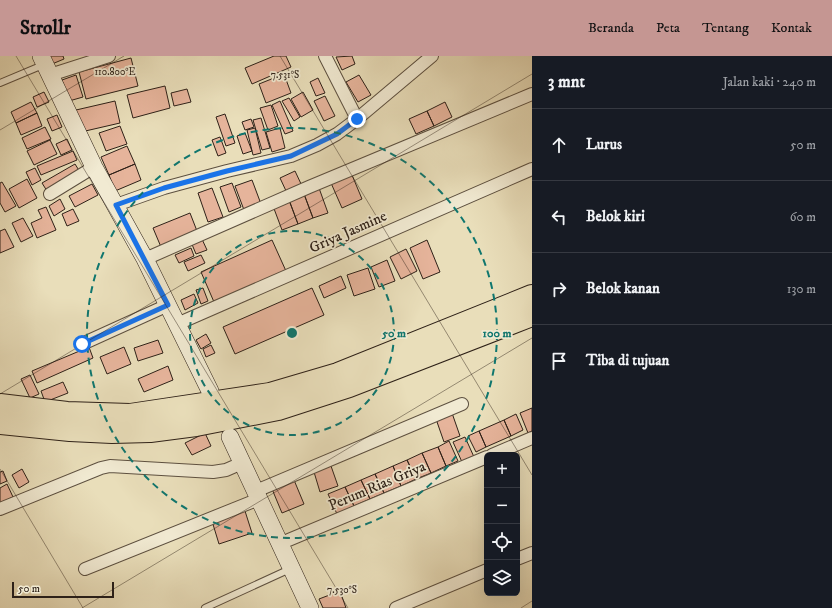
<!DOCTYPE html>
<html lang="id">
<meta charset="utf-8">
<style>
body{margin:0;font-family:"IM FELL DW Pica",serif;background:#242831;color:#f1f3f6}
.controls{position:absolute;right:12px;bottom:12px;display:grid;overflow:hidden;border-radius:6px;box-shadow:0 4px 16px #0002}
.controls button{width:36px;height:36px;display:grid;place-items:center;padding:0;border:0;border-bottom:1px solid #363941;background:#171b24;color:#f1f3f6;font:20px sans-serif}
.scale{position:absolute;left:12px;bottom:10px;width:102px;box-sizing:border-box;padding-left:4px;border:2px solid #2e2118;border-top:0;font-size:11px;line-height:14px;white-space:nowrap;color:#2e2118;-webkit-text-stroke:3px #f1ead2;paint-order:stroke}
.stop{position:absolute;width:12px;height:12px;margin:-9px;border:3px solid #1a73e8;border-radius:50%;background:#fff}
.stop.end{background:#1a73e8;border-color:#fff;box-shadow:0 1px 4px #0008}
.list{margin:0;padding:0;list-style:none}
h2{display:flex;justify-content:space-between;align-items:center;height:52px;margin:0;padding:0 16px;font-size:17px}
h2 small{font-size:13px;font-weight:400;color:#9ea1a6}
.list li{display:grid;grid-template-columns:26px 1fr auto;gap:12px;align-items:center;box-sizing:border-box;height:72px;padding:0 16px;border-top:1px solid #363941}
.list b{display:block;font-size:15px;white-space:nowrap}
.list em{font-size:13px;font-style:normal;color:#9ea1a6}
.icon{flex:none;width:22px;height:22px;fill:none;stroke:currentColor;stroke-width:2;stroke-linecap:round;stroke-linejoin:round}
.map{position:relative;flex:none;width:532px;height:552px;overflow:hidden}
header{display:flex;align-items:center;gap:24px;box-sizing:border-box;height:56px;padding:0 20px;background:#c59692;color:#111}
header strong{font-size:19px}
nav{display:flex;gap:22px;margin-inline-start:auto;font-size:14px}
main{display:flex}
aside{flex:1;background:#171b24}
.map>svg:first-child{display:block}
.building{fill:#e6b49b;stroke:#2e2118}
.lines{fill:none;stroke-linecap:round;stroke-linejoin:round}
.lane-casing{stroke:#5d5040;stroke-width:8}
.street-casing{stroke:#5d5040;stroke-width:14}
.secondary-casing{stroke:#2e2118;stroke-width:18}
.highway-casing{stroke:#2e2118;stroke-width:24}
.lane{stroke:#f1ead2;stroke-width:6}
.street{stroke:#f1ead2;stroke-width:12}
.secondary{stroke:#f1ead2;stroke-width:17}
.highway{stroke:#e9deba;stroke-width:22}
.route{stroke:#1a73e8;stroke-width:5}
.ticks{fill:none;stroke:#2e2118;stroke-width:1;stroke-opacity:0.45}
.ring{fill:none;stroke:#0f766e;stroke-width:2;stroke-dasharray:7 5}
.labels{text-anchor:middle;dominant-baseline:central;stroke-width:3.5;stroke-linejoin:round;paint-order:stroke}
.street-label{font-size:15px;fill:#2e2118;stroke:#f1ead2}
.ticks-label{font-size:10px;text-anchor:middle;fill:#2e2118;stroke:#f1ead2;stroke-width:3.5;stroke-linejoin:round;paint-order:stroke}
.centre{fill:#0f766e;stroke:#f1ead2;stroke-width:2}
.ring-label{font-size:12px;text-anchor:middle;font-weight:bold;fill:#0f766e;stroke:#f1ead2;stroke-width:3.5;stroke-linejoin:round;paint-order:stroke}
</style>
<header>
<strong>Strollr</strong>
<nav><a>Beranda</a><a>Peta</a><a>Tentang</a><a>Kontak</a></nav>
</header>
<main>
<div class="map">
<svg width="532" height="552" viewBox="0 0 532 552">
<rect width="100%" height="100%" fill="#e9deba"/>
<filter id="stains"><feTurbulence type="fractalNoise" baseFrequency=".005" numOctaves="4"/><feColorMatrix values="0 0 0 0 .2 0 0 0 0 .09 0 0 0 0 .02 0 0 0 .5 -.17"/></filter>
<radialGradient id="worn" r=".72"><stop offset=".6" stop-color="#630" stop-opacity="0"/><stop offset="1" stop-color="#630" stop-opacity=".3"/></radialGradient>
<path class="building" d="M49,0H63L64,3L52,8Z
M274,0H286L291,11L252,28L245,12Z
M352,0L355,8L342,14L336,1Z
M131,2L138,30L86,43L79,16Z
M284,18L291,37L266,47L259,28Z
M76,19L83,41L69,45L62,24Z
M359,19L371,39L358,46L346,26Z
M318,22L325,37L316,40L310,26Z
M165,30L170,52L133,62L127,39Z
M187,33L191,46L174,50L171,37Z
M44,36L49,46L37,51L33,41Z
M303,36L313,54L301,61L291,43Z
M325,40L335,60L324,65L314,45Z
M289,42L300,61L294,65L282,45Z
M115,45L120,67L81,76L76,54Z
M280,45L293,75L285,78L272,49Z
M31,46L37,57L16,67L11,56Z
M445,46L452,61L434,70L427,55Z
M271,49L278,70L268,74L260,52Z
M427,55L434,70L416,78L409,63Z
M37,57L42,70L21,79L16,67Z
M225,58L235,87L226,90L216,61Z
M57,59L62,71L52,75L47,63Z
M261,62L270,92L262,94L253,64Z
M251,63L254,71L245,74L242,66Z
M120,70L127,88L106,95L99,77Z
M45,71L51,83L27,93L22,82Z
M255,72L261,97L253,99L247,74Z
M280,72L285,92L272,96L266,76Z
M245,77L252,95L243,98L237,80Z
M220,81L226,97L218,100L212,84Z
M67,83L72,94L61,99L56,88Z
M50,84L57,98L34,109L27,95Z
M127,90L135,108L109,119L101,101Z
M73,95L77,104L41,119L37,110Z
M75,108L80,116L47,135L42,127Z
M135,108L141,124L115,135L109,119Z
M35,112L41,124L32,129L26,116Z
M295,115L302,130L287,137L280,122Z
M352,119L362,143L342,152L331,127Z
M27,123L37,142L19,152L9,133Z
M252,124L261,148L244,154L235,130Z
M2,126L16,150L5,156L0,147V127Z
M232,127L241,151L229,156L220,131Z
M92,128L98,139L75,151L69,140Z
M212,132L223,161L208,166L198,137Z
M319,132L328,157L313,162L304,138Z
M304,138L313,162L298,168L289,144Z
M60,143L65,153L54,160L49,150Z
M289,144L298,168L282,174L273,150Z
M46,151L56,174L37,182L31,167L42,162L38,154Z
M73,153L79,165L67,170L62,158Z
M190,157L197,175L161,191L153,172Z
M23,162L33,180L21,186L12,167Z
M5,173L14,191L0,197V175Z
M201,181L207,194L196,198L191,186Z
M272,184L286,215L214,246L201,216Z
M427,184L440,216L423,223L410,192Z
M191,192L194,200L179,207L175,199Z
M406,193L417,215L401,223L390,201Z
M201,199L205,207L188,215L184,206Z
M387,204L395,225L379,231L371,211Z
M368,212L375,233L354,240L347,219Z
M341,220L346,232L324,242L319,230Z
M203,232L208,245L201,248L196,234Z
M312,232L324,259L235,298L223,271Z
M194,238L198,247L185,254L181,244Z
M206,278L211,287L201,293L196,284Z
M158,284L163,297L138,305L134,292Z
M211,289L215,297L206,301L203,293Z
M89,291L93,302L37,327L32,315Z
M124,291L131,308L107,318L100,301Z
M168,310L173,324L144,336L138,323Z
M30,319L39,338L30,342L21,323Z
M63,326L68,337L45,346L41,335Z
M532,352V375L528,377L520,357Z
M452,357L460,380L444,386L436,363Z
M516,358L523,374L511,380L504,364Z
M504,364L511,380L486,391L479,375Z
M479,375L486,391L476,396L468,380Z
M205,377L211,390L192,399L185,387Z
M465,381L474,401L462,406L453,386Z
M449,385L458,405L446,410L438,391Z
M438,391L446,410L431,417L422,397Z
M422,397L431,417L416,423L407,404Z
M407,404L416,423L401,430L393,410Z
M331,410L338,430L320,436L314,416Z
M393,410L401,430L384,437L375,418Z
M22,413L29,426L19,432L12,419Z
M3,415L7,425L0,428V416Z
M375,418L384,437L370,443L361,424Z
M294,424L304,448L282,457L272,433Z
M361,424L370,443L354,450L345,431Z
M7,428L13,441L0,447V432Z
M345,431L354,450L337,458L328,438Z
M245,455L252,477L219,488L212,465Z
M340,535L346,552H323L319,543Z"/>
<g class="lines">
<g class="lane-casing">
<path id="lane" d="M0,27L43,9
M205,552L290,513"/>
</g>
<g class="street-casing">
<path id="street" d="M325,0L357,63
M50,19L109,0
M50,138L94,111
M116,149L164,132L227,115L291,100L317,89L337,78L357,63L432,0
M145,203L309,131L532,38
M177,268L532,113
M82,288L168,249
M492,399L532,382
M256,435L462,348
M0,453L101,412L110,410L213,416L226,414L242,407
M279,488L487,401
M517,503L532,497
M85,513L259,443
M396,552L487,514"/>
</g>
<g class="secondary-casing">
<path id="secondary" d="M41,0L94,111L145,203L210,335
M230,381L310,552"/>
</g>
<g class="highway-casing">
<path id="highway" d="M0,349L67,357L130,359L270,338L338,318L532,240
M0,367L70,374L112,376L150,375L196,369L278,353L349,330L532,259"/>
</g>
<use href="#lane" class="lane"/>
<use href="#street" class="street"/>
<use href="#secondary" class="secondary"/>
<use href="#highway" class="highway"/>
</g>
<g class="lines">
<path class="route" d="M82,288L168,249L116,149L164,132L227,115L291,100L337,78L357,63"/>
</g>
<path class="ticks" d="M16,0L348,552M280,0L532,419M0,74L124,0M0,338L532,18M0,413L83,552M82,552L532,282M521,552L532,545"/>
<g class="ring">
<circle cx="292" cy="277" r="102"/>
<circle cx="292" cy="277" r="205"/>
</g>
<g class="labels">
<g class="street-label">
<text transform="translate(348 176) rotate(-24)">Griya Jasmine</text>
<text transform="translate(377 430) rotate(-23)">Perum Rias Griya</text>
</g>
</g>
<g class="ticks-label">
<text x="115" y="19">110.800°E</text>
<text x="285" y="22">7.531°S</text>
<text x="342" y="537">7.530°S</text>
</g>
<circle cx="292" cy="277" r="6" class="centre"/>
<g class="ring-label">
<text x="394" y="281">50 m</text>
<text x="497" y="281">100 m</text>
</g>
<rect width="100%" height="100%" filter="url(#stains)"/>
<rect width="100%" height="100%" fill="url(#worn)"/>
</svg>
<div class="controls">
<button>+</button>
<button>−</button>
<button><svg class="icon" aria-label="locate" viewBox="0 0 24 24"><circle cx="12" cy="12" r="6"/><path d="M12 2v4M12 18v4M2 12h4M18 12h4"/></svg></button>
<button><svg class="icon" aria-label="layers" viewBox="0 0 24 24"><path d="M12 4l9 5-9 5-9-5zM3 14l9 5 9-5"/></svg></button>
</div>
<div class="scale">50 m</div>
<div class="stop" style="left:82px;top:288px"></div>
<div class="stop end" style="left:357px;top:63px"></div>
</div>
<aside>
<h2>3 mnt<small>Jalan kaki · 240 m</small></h2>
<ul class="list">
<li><svg class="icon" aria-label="ahead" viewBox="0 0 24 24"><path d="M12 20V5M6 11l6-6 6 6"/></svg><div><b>Lurus</b></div><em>50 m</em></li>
<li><svg class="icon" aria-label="left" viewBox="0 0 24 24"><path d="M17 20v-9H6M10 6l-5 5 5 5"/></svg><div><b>Belok kiri</b></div><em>60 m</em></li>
<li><svg class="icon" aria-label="right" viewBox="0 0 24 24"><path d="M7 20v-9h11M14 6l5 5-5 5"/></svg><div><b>Belok kanan</b></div><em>130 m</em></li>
<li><svg class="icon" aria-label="arrive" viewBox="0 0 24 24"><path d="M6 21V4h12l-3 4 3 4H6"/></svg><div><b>Tiba di tujuan</b></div></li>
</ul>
</aside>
</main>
